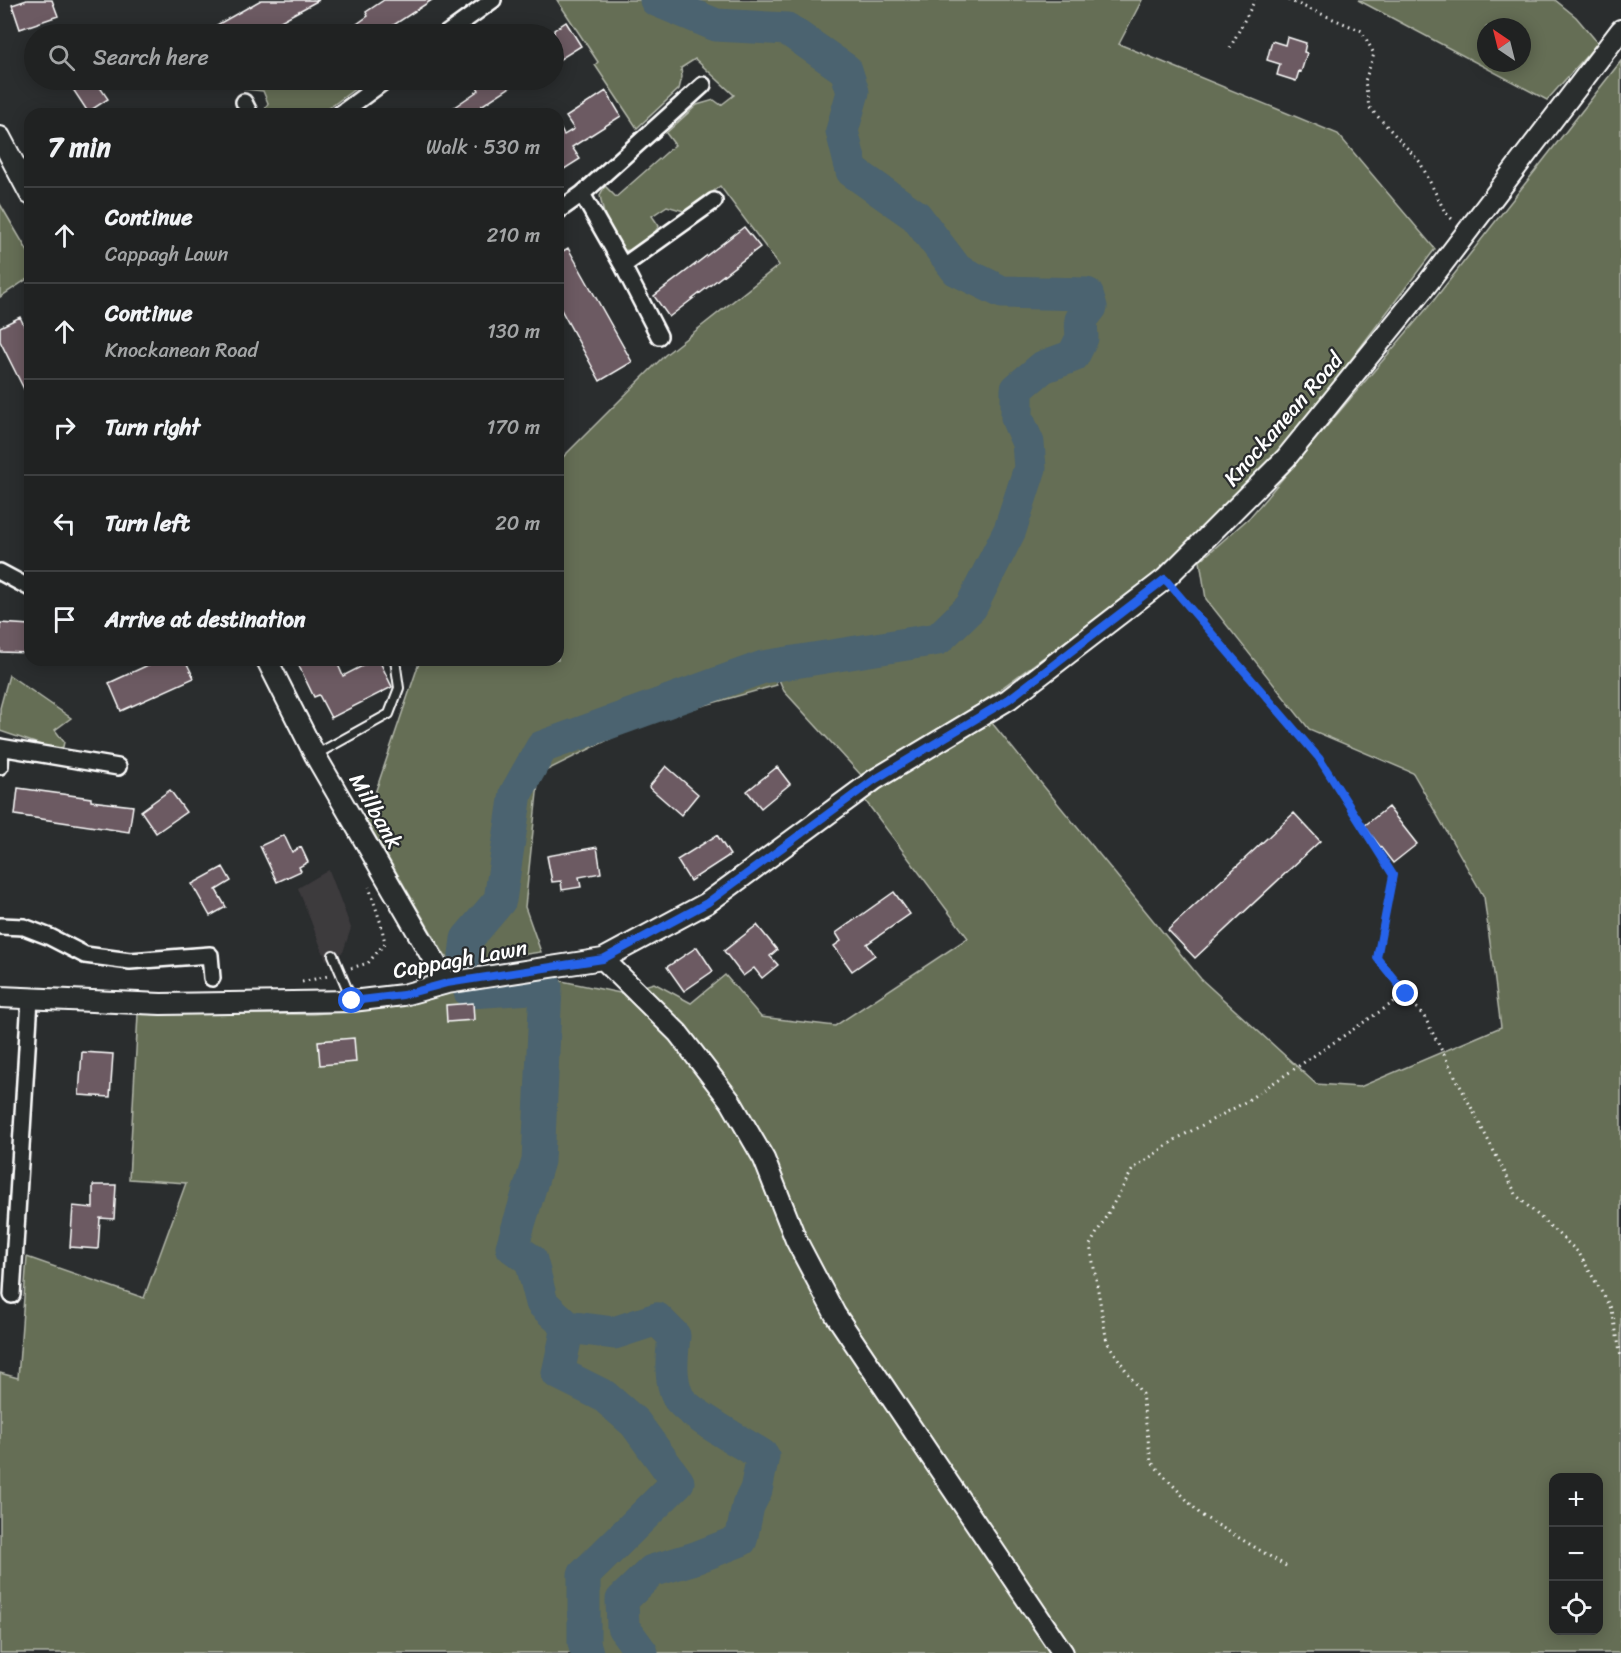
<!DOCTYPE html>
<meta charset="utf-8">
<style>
body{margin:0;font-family:Sriracha,sans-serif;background:#282a2a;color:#f1f3f6}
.controls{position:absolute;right:18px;bottom:18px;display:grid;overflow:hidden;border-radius:12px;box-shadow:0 3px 15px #0003}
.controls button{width:54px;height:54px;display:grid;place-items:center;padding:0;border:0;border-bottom:2px solid #3d3f40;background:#202222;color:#f1f3f6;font:30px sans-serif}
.compass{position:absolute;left:1477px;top:18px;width:54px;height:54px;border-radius:50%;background:#202222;box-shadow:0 3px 15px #0003;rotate:325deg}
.stop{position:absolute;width:18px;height:18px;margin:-14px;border:4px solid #2563eb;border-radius:50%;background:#fff}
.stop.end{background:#2563eb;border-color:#fff;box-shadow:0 2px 6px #0008}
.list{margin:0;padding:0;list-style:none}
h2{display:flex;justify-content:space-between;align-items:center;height:78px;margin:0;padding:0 24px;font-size:26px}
h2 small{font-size:20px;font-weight:400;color:#a2a4a5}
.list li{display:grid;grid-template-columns:39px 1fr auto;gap:18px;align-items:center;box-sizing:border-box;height:96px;padding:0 24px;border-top:2px solid #3d3f40}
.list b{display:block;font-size:22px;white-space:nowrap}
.list p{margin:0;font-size:20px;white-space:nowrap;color:#a2a4a5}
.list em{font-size:20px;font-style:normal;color:#a2a4a5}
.icon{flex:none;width:33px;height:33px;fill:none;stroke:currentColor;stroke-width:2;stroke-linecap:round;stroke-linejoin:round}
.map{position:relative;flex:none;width:1621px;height:1653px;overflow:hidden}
.search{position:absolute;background:#202222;box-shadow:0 3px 15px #0003;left:24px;top:24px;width:540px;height:66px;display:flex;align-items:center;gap:15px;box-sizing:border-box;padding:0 21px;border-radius:33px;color:#a2a4a5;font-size:22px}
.panel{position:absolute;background:#202222;box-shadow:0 3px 15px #0003;left:24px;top:108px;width:540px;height:558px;border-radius:18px}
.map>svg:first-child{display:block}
.built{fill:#3e3a3e}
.green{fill:#656e55;stroke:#b2b6aa;stroke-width:1.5;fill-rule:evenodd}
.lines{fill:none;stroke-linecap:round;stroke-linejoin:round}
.river{stroke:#4b636f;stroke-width:33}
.building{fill:#6c5a62;stroke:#fff;stroke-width:1.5}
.service-casing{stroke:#fff;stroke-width:12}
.minor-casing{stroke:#fff;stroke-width:20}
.tertiary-casing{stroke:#fff;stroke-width:24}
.path{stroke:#fff;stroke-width:3;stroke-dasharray:1.5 4.5;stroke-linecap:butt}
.service{stroke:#2a2d2e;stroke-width:8}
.minor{stroke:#2a2d2e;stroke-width:15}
.tertiary{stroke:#2a2d2e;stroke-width:20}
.route{stroke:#2563eb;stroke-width:8}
.labels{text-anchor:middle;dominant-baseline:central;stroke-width:4.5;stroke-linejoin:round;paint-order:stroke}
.street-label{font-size:22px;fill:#fff;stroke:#2a2d2e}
</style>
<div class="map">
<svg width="1621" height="1653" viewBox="0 0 1621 1653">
<rect width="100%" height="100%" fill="#2a2d2e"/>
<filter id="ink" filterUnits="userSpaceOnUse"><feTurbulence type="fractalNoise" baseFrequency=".0167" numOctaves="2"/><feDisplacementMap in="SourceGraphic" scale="12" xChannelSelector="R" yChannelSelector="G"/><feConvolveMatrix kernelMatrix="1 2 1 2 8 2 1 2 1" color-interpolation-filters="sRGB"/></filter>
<g filter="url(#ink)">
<path class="built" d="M329,870L351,928L343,952L326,960L298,888Z"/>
<path class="green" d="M557,0H1142L1119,44L1338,134L1435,249L1277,457L1160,572L984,701L861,775L784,691L770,659L777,685L644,722L539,774L525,907L541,952L459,964L445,956L366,820L420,660H558V462L665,355L779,265L720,186L687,212L667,206L652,216L659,226L653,235L635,251L624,250C611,235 603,215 600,195L605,186L616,197L675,145L666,133L697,105L714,100L721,105L734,95L695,59L681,68L682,77L679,89L637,128L595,65L598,62Z
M1358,0H1555L1576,17L1598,43L1547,100ZM1486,27H1522V63H1486Z
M1621,61V1653H0V1373L18,1378L27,1257L144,1298L186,1183L129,1179L138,1014H313L396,1007L475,984L557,980L620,993L654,983L691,1003L725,975L761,1017L835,1026L968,938L864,799L931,755L992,723L1201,979L1316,1084L1360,1087L1501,1027L1484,897L1413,773L1309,729L1206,599L1200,561L1250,517L1434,300ZM1554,1478H1598V1630H1554Z
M236,80H351L356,88L321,114H263L268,103L263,91L245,89Z
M0,204L30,255V277L0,297Z
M9,675L71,718L55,730L64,742L63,747L56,750L0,731V708Z"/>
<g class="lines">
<path class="river" d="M465,955L467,939L500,900L516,793L542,747L763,667L938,639L971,607L1010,530L1030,468L1028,443L1017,418V389L1043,367L1073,356L1082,338L1081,320L1091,307L1087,294L1002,292L957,270L916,216L852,171L842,131L853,92L846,70L787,29L716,25L656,0
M470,992L546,987L538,1161L512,1247L531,1260L542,1303L568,1327L614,1333L657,1319L674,1336C672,1356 669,1378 678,1397C686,1412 746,1445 763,1456L756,1490L748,1506L741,1540L695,1558L652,1571L622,1600L623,1627L642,1653
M568,1327L558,1373L604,1396L635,1423L678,1482L584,1575V1643L587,1653"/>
</g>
<path class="building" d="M27,0H52L58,16L20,29L12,5Z
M261,0H319L257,34H201Z
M384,0H432L380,34H343L368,16L366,12Z
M566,22L581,46L554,63V30Z
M1287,37L1306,43L1304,52L1307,53L1301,72L1299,71L1296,81L1277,75L1280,64L1267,60L1272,41L1285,45Z
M67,80H95L108,99L88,112Z
M473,80H521L481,106L486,114H444L479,90Z
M606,91L621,116L572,147L580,159L558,173V124L564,135L574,129L566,117Z
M744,227L760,247L669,317L654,296Z
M568,248L632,362L600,381L558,304V254Z
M20,317L30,338V401L0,341V327Z
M0,623L30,625V653L0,652Z
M159,660H185L194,678L121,711L109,683Z
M296,660H336L343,676L374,660H379L392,687L331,718L319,695L314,697Z
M666,766L698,794L681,815L649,787Z
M777,767L790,784L761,808L747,791Z
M18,788L91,798V801L133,806L129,832L15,815Z
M170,790L186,812L156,833L141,811Z
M1388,807L1417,844L1393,863L1364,826Z
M1294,813L1320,841L1195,958L1168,930Z
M284,835L292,852L301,847L308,862L299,867L301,871L277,882L260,846Z
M717,835L730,855L690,881L677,860Z
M597,847L601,873L579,877L581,887L562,890L561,881L552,882L547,856Z
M223,867L231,881L216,890L226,907L210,916L192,884Z
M894,892L910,914L867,944L875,955L852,971L834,946L841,941L836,933Z
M757,925L777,950L770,956L778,965L762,978L754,968L743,976L724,951Z
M697,947L713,971L684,991L667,967Z
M473,1003L474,1020L447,1022L446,1005Z
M354,1038L356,1062L320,1065L318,1041Z
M82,1052L113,1054L110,1097L79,1095Z
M93,1185H116L114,1219L100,1218L98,1249L70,1247L73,1206L93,1208Z"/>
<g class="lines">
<g class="service-casing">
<path id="service" d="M317,754L389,714L399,688L395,660
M333,955L351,998"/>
</g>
<g class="minor-casing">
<path id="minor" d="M446,34L493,0
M244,102L250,114
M340,114L386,80
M582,194L623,266L714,201
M558,211L582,194L703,85
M623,266L659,336
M0,572L30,588
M0,747L118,767
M0,766L1,747
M0,926L24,927L50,937L85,955L130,961L210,955L212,978
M12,1295L30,999"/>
</g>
<g class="tertiary-casing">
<path id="tertiary" d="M0,137L30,194
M267,660L315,755L447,983
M603,959L678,1033L731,1102L764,1159L796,1240L835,1314L1063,1653
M0,997L161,1004L352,1001L403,995L447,983L603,959L707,903L874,780L1009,699L1165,579L1286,458L1428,283L1621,30"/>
</g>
<path class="path" d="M1288,0L1362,31L1374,54L1365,81L1369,107L1420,162L1445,212L1454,221
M1230,48L1255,0
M1177,593L1319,758L1393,875L1377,958L1425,1018L1517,1196L1579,1253L1612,1310L1621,1357
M351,968L368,963L385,943L381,924L369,887
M302,982L328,976
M1286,1566L1201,1515L1151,1462L1142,1394L1107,1342L1090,1245L1133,1169L1178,1138L1242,1104L1406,994"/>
<use href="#service" class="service"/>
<use href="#minor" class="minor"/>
<use href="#tertiary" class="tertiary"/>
</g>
</g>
<g class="lines" filter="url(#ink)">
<path class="route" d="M352,1001L403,995L447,983L603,959L707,903L874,780L1009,699L1165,579L1319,758L1393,875L1377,958L1406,994"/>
</g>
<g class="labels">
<g class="street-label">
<text transform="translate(1283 419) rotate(-49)">Knockanean Road</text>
<text transform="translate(376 811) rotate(60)">Millbank</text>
<text transform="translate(460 959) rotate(-10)">Cappagh Lawn</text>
</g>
</g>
</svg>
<div class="controls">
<button>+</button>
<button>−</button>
<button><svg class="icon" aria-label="locate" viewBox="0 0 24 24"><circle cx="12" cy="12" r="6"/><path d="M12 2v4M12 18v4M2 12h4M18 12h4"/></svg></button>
</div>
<svg class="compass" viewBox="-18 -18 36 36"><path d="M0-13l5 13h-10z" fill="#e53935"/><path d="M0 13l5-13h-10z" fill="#a2a4a5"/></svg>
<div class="stop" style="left:352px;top:1001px"></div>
<div class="stop end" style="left:1406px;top:994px"></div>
<div class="search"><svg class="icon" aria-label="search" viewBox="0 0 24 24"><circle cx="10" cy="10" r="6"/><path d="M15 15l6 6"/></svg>Search here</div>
<section class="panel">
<h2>7 min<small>Walk · 530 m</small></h2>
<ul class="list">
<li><svg class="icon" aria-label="ahead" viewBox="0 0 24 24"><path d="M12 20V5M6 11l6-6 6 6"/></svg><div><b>Continue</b><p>Cappagh Lawn</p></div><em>210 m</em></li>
<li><svg class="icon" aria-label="ahead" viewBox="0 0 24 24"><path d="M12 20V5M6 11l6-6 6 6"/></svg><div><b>Continue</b><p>Knockanean Road</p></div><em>130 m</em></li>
<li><svg class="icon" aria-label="right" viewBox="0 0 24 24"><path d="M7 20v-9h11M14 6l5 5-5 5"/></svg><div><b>Turn right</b></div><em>170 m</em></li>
<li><svg class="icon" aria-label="left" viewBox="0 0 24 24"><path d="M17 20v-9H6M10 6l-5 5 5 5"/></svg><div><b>Turn left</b></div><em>20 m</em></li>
<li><svg class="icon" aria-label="arrive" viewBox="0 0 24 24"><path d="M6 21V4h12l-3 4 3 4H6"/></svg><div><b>Arrive at destination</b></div></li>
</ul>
</section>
</div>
